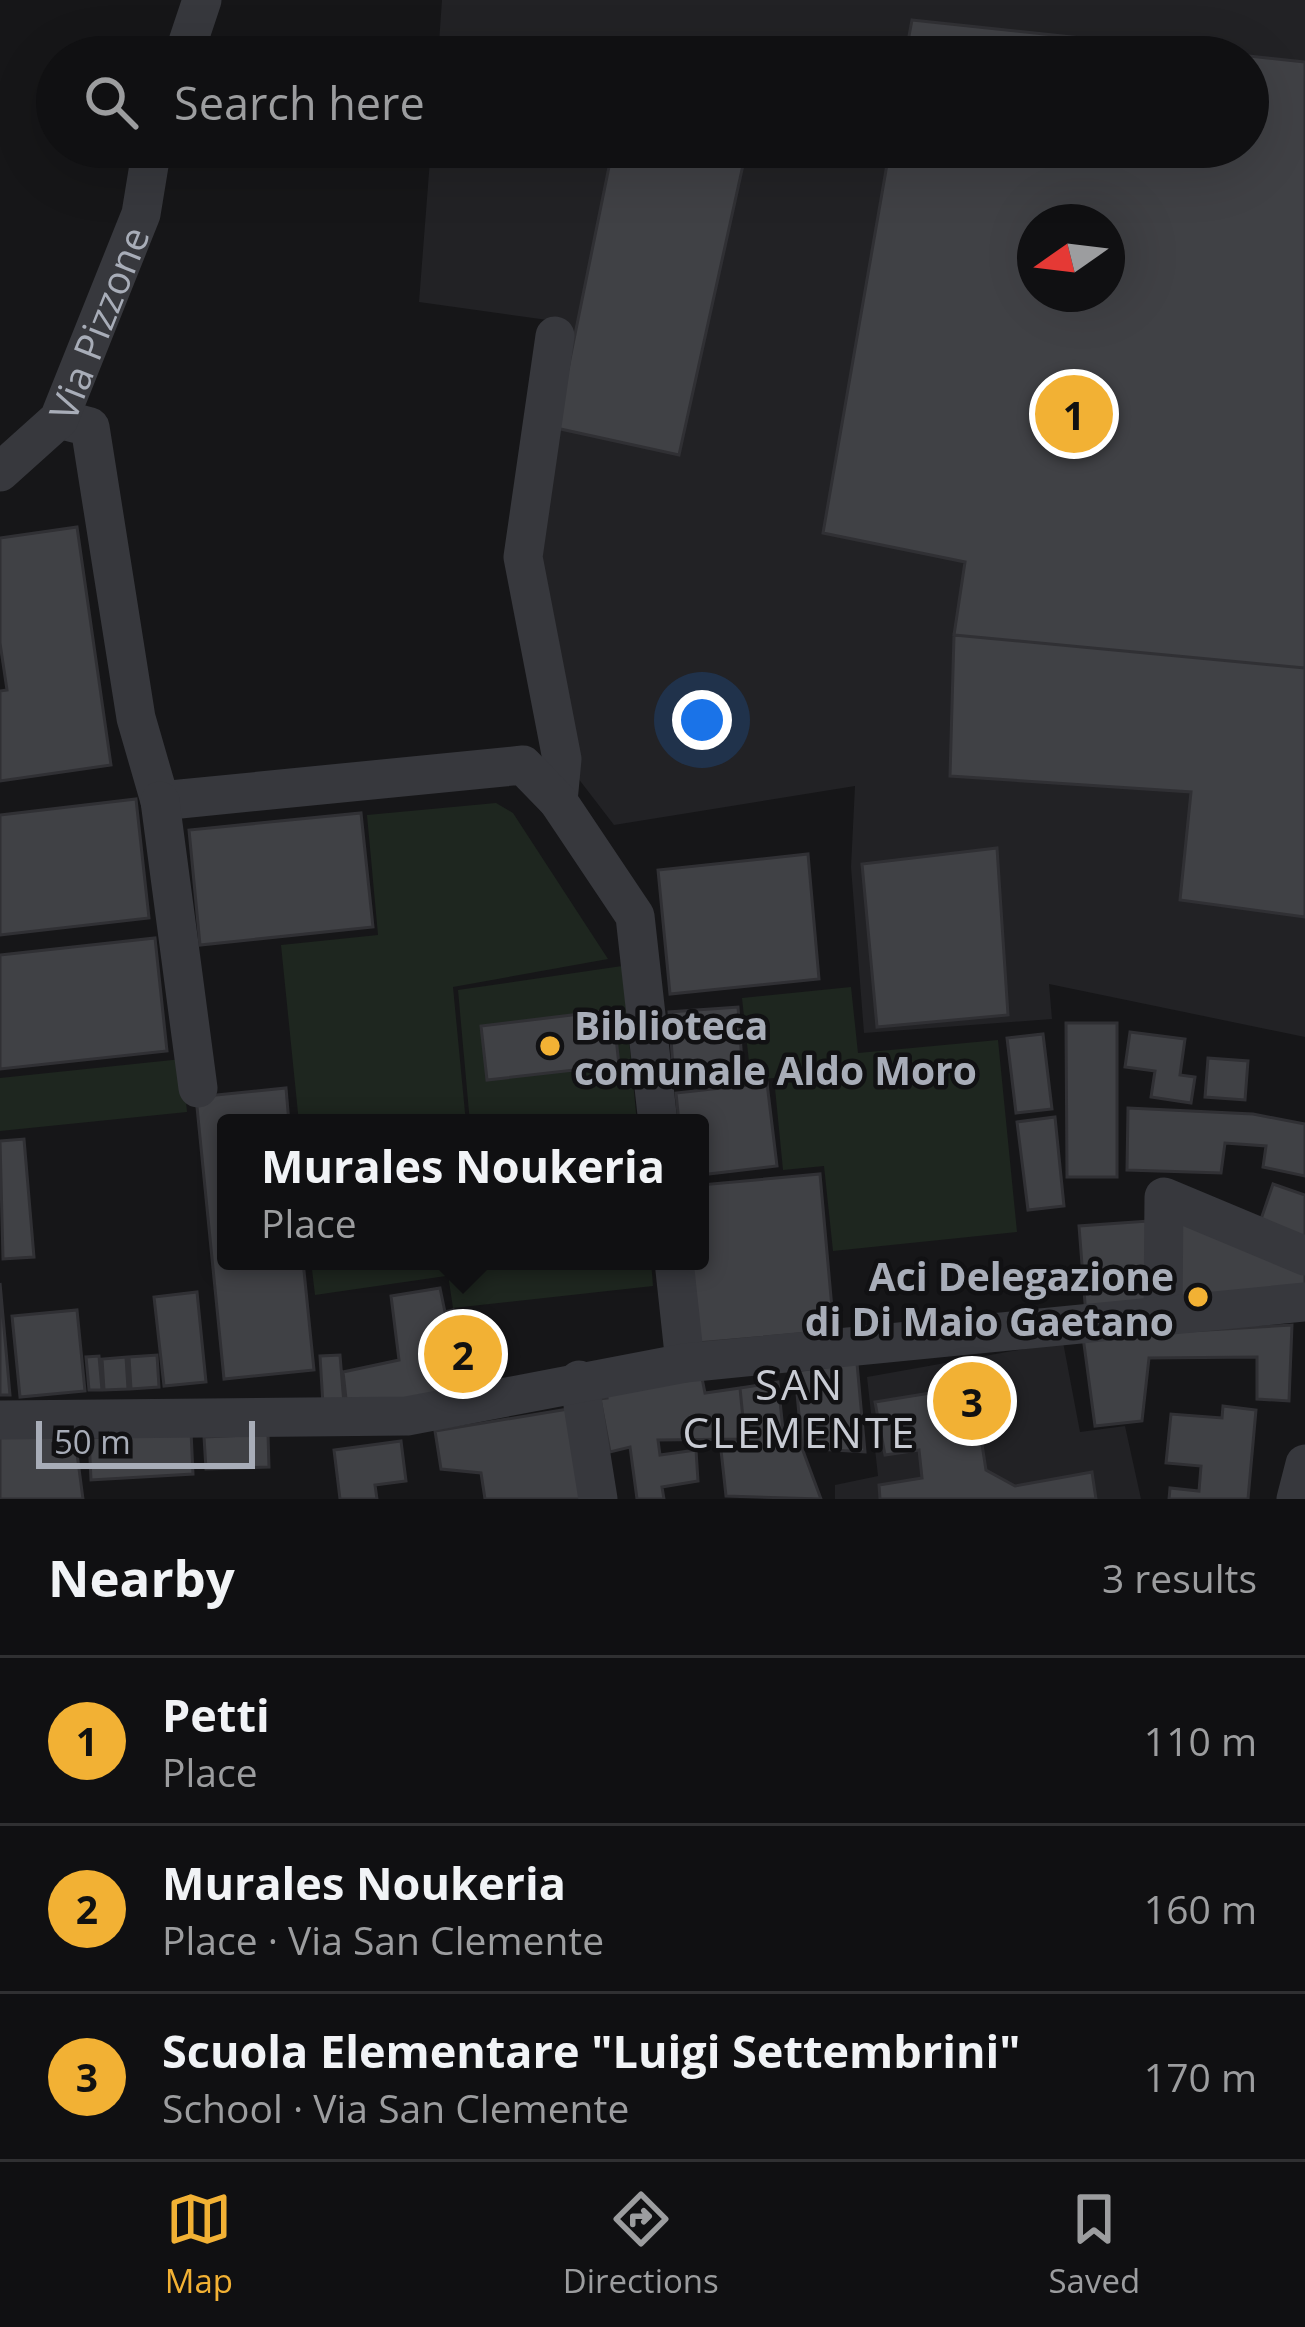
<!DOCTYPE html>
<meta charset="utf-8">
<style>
body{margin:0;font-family:"Open Sans",sans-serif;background:#19191b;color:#f1f3f6}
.compass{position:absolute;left:1017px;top:204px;width:108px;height:108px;border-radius:50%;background:#101012;box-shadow:0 12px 48px #0002;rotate:256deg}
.scale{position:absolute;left:36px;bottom:30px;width:219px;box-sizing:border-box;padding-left:12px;border:6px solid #a8adb8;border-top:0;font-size:33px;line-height:42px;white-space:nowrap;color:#a8adb8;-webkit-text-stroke:9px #111113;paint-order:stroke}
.you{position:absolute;left:702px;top:720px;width:42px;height:42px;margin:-30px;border:9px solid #fff;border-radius:50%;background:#1a73e8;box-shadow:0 0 0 18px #1a73e833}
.badge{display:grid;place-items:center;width:78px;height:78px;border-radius:50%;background:#f2b134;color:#111;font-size:39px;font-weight:700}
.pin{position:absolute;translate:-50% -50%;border:6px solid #fff;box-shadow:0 3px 12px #0006}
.popup{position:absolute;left:217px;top:1114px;width:492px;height:156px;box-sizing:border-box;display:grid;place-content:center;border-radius:12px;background:#101012;filter:drop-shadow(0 3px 9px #0005);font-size:39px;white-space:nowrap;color:#9c9d9f}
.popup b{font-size:45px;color:#f1f3f6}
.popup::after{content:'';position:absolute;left:50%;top:100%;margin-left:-24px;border:24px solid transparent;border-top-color:#101012}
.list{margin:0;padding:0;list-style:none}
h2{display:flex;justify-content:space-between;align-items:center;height:156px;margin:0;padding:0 48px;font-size:51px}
h2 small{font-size:39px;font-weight:400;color:#9c9d9f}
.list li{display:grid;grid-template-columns:78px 1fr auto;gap:36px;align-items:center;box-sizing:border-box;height:168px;padding:0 48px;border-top:3px solid #303032}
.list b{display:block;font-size:45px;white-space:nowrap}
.list p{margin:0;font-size:39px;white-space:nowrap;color:#9c9d9f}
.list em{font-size:39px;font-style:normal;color:#9c9d9f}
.icon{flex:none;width:66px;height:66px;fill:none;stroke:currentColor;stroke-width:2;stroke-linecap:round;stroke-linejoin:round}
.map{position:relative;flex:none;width:1305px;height:1499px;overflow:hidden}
.search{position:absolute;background:#101012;box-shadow:0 12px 48px #0002;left:36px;right:36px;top:36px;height:132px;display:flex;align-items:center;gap:30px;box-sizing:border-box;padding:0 42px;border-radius:66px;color:#9c9d9f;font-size:45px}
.sheet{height:660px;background:#101012}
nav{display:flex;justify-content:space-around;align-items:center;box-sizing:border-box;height:168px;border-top:3px solid #303032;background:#101012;font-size:33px;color:#9c9d9f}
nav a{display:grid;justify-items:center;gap:6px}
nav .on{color:#f2b134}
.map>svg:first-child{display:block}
.built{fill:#222225;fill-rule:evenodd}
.green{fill:#1e261f}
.building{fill:#404145;stroke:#303034;stroke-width:3;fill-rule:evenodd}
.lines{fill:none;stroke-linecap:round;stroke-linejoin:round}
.minor{stroke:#37383d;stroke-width:39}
.poi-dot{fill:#f2b134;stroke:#111113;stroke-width:4.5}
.labels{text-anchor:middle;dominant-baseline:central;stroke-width:9;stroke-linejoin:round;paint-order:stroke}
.street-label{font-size:39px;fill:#a8adb8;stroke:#111113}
.poi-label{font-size:39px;font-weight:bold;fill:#a8adb8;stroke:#111113;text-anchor:start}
.neighbourhood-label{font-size:42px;letter-spacing:3px;fill:#c9ccd4;stroke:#111113}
</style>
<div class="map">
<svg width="1305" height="1499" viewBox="0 0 1305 1499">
<rect width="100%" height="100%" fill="#161618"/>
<path class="built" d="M442,0H1305V1037L1049,984L1052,1019L864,1033L851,867L855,786L614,825L571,769L539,532L562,322L419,302L431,147H1248V57H438ZM1035,222H1107V294H1035Z
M1063,1342L1080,1432L1125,1426L1141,1499H835V1485L878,1476L867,1377Z"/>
<path class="green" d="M496,803L513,813L608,959L453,987L466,1123H299L281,945L378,935L367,815Z
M622,966L637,1123H470L458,990Z
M851,987L858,1053L998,1040L1017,1232L833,1251L824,1166L783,1170L774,1078L751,1080L742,998Z
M182,1059L187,1112L0,1131V1078Z
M311,1261H444L446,1276L315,1295Z
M446,1261H651L653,1286L453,1308Z"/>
<path class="building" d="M912,20L1305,62V668L954,635L965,562L823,533L890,147H1248V57H905ZM1035,222H1107V294H1035Z
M613,147H747L679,455L556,428Z
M77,527L111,765L0,781V691L7,690L0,643V538Z
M954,635L1305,668V917L1180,900L1191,792L950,776Z
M136,799L149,918L0,935V815Z
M361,813L373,927L200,945L189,830Z
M997,848L1008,1015L877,1027L862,864Z
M808,854L819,979L670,994L658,870Z
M155,938L167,1051L0,1069V955Z
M738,1007L743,1076L674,1081L669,1012Z
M613,1010L619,1065L487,1080L481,1026Z
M1066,1023H1117V1177H1067Z
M1130,1032L1185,1039L1180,1075L1195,1077L1191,1103L1151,1097L1155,1071L1125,1067Z
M1043,1034L1052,1109L1016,1113L1007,1038Z
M1208,1058L1248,1061L1245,1100L1205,1097Z
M767,1083L777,1166L700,1175V1123H679L676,1093Z
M286,1088L289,1123H226V1261H303L314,1370L224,1379L196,1097Z
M1128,1108L1253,1114L1305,1124V1176L1263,1167L1266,1146L1225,1143L1221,1173L1127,1170Z
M1055,1117L1064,1206L1028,1210L1017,1122Z
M24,1139L34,1257L3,1259L0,1141Z
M820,1174L834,1331L697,1343L690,1261H700V1185Z
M1273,1184L1305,1195V1248L1257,1231Z
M1172,1209L1305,1269V1291L1171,1306Z
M1148,1221L1155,1312L1086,1316L1079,1226Z
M0,1283L10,1395H0Z
M440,1288L445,1312L453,1310L462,1402L346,1399L343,1372L399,1360L391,1296Z
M197,1292L206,1382L164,1386L154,1297Z
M77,1310L85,1391L20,1397L12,1316Z
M1292,1325L1289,1401L1257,1399V1357L1149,1358L1142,1421L1095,1426L1083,1337Z
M157,1355L159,1387L131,1389L129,1357Z
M340,1355L344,1404L323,1405L320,1356Z
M99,1356L102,1390H89L86,1357Z
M126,1357L128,1389L104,1390L102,1359Z
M857,1363L865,1452L802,1448L795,1371Z
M702,1378L705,1393L740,1388L745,1439L658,1440L660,1455L696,1450L698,1481L662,1487L664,1499H637L630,1447L610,1452L600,1399L607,1398L606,1392Z
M778,1382L785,1449L802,1448L821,1499L726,1496L720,1441L745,1439L740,1388Z
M973,1386L986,1470L1015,1486L1092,1472L1096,1499H880L879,1485L922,1478L919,1450L885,1455L875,1402Z
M1223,1406L1256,1410L1248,1499H1169L1170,1488L1199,1491L1201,1466L1166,1463L1171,1414L1222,1418Z
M568,1409L583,1499H485L481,1473L441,1469L435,1431Z
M73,1423L83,1499H0V1433Z
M191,1431L193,1474L91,1480L89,1438Z
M268,1434L269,1467L206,1469L204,1437Z
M401,1441L406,1481L375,1485L377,1499H340L334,1450Z"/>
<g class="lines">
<g class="minor">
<path d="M183,57L202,0"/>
<path d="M555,336L523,557L562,759L558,801"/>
<path d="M59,419L90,427L136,718L160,801L523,765L558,801L635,916L658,1123"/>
<path id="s1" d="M0,472L59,419L141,214L152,147"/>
<path d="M160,801L198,1088"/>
<path d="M674,1261L685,1363"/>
<path d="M1163,1315L1164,1197L1305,1256"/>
<path d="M579,1380L598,1499"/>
<path d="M0,1420L407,1416L685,1363L1305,1302"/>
<path d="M1296,1499L1305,1464"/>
</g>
</g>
<g class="poi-dot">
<circle cx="550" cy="1046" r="12"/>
<circle cx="1198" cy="1297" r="12"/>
</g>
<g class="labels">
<g class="street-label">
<text stroke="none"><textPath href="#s1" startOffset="183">Via Pizzone</textPath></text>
</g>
<g class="poi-label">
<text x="574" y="1024">Biblioteca<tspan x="574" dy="45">comunale Aldo Moro</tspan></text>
<text x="1174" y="1275" text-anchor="end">Aci Delegazione<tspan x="1174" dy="45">di Di Maio Gaetano</tspan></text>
</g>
<g class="neighbourhood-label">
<text x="800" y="1383">SAN<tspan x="800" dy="48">CLEMENTE</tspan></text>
</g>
</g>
</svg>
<svg class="compass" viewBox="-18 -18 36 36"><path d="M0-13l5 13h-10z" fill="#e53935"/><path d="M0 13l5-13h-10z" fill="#9c9d9f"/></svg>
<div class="scale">50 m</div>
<div class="you"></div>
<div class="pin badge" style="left:1074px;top:414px">1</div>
<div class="pin badge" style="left:463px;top:1354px">2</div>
<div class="popup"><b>Murales Noukeria</b>Place</div>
<div class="pin badge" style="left:972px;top:1401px">3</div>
<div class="search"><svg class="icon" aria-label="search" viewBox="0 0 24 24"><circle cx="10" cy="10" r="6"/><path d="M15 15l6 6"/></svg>Search here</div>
</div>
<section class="sheet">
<h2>Nearby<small>3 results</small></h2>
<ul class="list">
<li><span class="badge">1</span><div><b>Petti</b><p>Place</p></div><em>110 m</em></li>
<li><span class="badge">2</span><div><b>Murales Noukeria</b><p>Place · Via San Clemente</p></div><em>160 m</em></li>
<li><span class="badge">3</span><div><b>Scuola Elementare &quot;Luigi Settembrini&quot;</b><p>School · Via San Clemente</p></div><em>170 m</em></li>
</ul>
</section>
<nav>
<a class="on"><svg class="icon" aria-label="map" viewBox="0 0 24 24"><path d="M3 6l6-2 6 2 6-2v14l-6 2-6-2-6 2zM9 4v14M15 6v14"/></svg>Map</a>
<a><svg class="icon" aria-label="directions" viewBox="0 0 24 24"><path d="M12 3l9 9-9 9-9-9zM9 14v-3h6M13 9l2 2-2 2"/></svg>Directions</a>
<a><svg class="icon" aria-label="saved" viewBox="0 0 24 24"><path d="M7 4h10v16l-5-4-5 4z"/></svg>Saved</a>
</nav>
